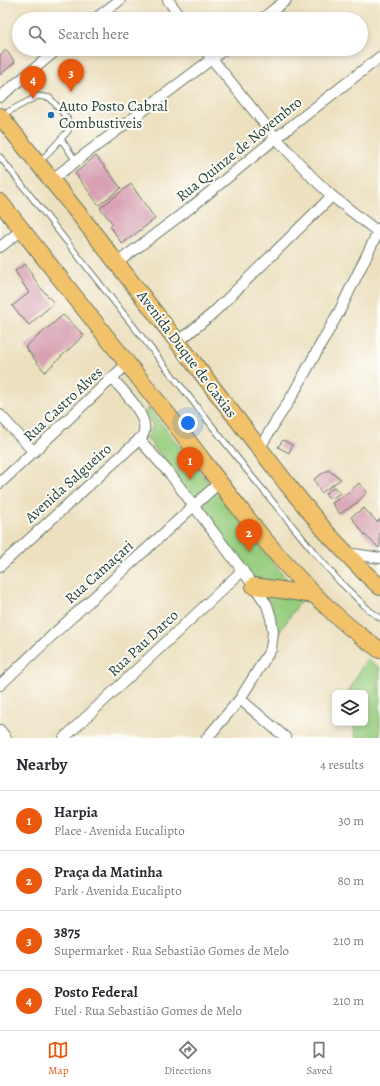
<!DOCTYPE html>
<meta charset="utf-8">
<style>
body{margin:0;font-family:Alegreya,serif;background:#f7f7f7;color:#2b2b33}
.controls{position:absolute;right:12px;bottom:12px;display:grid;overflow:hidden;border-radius:6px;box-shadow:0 2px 6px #0003}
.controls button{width:36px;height:36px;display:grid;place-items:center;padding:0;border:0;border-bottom:1px solid #e1e1e2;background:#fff;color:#2b2b33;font:20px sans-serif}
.you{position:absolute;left:188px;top:423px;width:14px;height:14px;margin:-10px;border:3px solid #fff;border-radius:50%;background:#1a73e8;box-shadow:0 0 0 6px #1a73e833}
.badge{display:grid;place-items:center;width:26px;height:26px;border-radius:50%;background:#ea580c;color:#fff;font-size:13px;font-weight:700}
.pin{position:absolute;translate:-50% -33px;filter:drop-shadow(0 1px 2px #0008)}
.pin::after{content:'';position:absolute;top:21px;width:14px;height:12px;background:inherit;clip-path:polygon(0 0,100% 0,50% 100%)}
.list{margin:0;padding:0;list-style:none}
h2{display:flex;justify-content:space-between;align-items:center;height:52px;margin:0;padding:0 16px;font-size:17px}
h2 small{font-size:13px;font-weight:400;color:#7c7c81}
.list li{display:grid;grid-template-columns:26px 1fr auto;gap:12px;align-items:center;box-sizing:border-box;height:60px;padding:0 16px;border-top:1px solid #e1e1e2}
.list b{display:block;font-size:15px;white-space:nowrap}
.list p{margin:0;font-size:13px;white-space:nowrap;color:#7c7c81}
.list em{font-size:13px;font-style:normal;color:#7c7c81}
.icon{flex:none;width:22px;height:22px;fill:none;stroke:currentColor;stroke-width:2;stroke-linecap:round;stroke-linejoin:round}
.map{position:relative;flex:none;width:380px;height:738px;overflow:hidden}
.search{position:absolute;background:#fff;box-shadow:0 2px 6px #0003;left:12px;right:12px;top:12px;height:44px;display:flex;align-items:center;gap:10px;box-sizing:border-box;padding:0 14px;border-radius:22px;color:#7c7c81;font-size:15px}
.sheet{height:292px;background:#fff}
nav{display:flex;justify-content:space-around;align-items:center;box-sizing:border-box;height:56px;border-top:1px solid #e1e1e2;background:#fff;font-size:11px;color:#7c7c81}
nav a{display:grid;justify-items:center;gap:2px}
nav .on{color:#ea580c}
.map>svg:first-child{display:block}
.green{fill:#97cd7e;stroke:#5b8559}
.building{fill:#d7a1b2}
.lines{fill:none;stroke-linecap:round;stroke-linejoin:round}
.service-casing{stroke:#677665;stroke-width:7}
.minor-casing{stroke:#677665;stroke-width:12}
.trunk-casing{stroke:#677665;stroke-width:18}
.service{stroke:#fff;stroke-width:5}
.minor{stroke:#fff;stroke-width:10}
.trunk{stroke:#f2c26a;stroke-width:16}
.poi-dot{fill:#1f6fb2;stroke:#fdfcf7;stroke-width:1.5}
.labels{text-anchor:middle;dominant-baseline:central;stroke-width:4;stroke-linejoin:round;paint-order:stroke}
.poi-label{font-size:15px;fill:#1f3d34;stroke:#fdfcf7;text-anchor:start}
.street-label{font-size:15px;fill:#1f3d34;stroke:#fdfcf7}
</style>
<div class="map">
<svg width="380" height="738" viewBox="0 0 380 738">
<rect width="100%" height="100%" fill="#fdfcf7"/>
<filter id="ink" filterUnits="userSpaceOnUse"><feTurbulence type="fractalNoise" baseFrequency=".025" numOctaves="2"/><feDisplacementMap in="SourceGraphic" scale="8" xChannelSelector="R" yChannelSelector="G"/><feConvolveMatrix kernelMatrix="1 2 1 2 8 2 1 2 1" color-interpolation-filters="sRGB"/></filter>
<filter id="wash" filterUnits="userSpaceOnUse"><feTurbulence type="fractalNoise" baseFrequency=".012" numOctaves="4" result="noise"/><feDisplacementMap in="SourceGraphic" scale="16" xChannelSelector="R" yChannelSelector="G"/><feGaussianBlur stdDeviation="0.9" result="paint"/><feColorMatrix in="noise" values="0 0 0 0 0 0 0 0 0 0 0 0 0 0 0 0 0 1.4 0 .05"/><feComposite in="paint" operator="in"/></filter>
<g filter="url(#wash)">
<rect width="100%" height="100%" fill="#ece0bf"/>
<path class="green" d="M149,408L302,599L276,637L271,604L199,504L147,438L153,426L145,412Z
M366,659L380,668V738H356L353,723H365V693H348Z"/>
<g id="blocks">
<path class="building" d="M6,50L15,62L0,75V55Z
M96,156L121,188L99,205L75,173Z
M131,184L155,219L122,244L110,226L113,224L100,208Z
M25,264L39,286L54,303L29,325L12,306L29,293L15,271Z
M63,315L84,335L45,372L25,347Z
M283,440L292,445L289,453L278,447Z
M328,470L341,479L321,493L314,479Z
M359,483L367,492L358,502L340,514L332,503L349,492Z
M334,487L340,493L331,499L325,494Z
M364,508L377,522L380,519V546L379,548L365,535L351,517Z"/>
</g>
</g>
<g filter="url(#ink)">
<use href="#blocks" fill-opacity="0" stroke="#677665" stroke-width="1"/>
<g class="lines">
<g class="service-casing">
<path id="service" d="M2,115L38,96L50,98L67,118L69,125L68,131L40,162
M61,139L76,161
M0,157L250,474L318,557L340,582L369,610L380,618"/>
</g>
<g class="minor-casing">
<path id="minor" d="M168,0L182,19
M95,19L120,0
M262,19L286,0
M204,49L276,138L313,178L332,196L378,232
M0,97L58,49
M51,180L225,49
M0,247L22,230
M117,263L194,205L276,138L380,57
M178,342L212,314L332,196
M0,415L34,452
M139,439L170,474L254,586L267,605L271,618L273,632L271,649L240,699L207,738
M259,449L273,426L292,396L340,310L380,228
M0,483L128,363
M347,553L380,558
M0,566L142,437C153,419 123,391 112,378
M0,685L60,628L220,482
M240,699L286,738
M0,730L6,738
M64,738L243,570"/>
</g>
<g class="trunk-casing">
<path id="trunk" d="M0,116L82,218L287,484L327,533L366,574L380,587
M0,202C57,275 115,347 172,420C221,483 266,549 324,604C341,621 360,636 380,650
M254,586L315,595"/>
</g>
<use href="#service" class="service"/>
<use href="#minor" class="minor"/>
<use href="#trunk" class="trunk"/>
</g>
</g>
<circle class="poi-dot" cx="51" cy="115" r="4"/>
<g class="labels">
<g class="poi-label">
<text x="59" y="106">Auto Posto Cabral<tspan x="59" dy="17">Combustiveis</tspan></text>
</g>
<g class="street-label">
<text transform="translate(239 149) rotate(-39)">Rua Quinze de Novembro</text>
<text transform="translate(187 354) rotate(53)">Avenida Duque de Caxias</text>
<text transform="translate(63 404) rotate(-43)">Rua Castro Alves</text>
<text transform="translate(68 483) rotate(-42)">Avenida Salgueiro</text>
<text transform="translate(99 572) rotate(-42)">Rua Camaçari</text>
<text transform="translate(143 643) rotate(-43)">Rua Pau Darco</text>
</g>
</g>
</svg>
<div class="controls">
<button><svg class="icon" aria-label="layers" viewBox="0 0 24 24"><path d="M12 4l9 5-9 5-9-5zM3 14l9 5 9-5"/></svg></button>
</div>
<div class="you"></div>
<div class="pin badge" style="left:190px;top:480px">1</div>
<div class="pin badge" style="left:249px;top:552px">2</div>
<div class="pin badge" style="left:71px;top:92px">3</div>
<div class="pin badge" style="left:33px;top:99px">4</div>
<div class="search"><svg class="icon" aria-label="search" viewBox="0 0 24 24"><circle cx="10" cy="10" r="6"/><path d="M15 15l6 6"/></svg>Search here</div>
</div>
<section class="sheet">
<h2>Nearby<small>4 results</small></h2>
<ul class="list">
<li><span class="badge">1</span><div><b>Harpia</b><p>Place · Avenida Eucalipto</p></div><em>30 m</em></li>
<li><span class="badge">2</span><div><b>Praça da Matinha</b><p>Park · Avenida Eucalipto</p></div><em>80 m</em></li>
<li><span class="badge">3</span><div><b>3875</b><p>Supermarket · Rua Sebastião Gomes de Melo</p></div><em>210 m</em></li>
<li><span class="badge">4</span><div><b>Posto Federal</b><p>Fuel · Rua Sebastião Gomes de Melo</p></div><em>210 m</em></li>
</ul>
</section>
<nav>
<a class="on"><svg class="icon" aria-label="map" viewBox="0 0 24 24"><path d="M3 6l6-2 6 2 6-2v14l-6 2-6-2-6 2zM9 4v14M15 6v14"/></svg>Map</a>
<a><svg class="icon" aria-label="directions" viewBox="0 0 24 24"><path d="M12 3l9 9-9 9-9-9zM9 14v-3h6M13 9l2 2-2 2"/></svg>Directions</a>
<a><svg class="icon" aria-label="saved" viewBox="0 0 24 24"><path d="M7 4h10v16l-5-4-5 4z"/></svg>Saved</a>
</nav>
